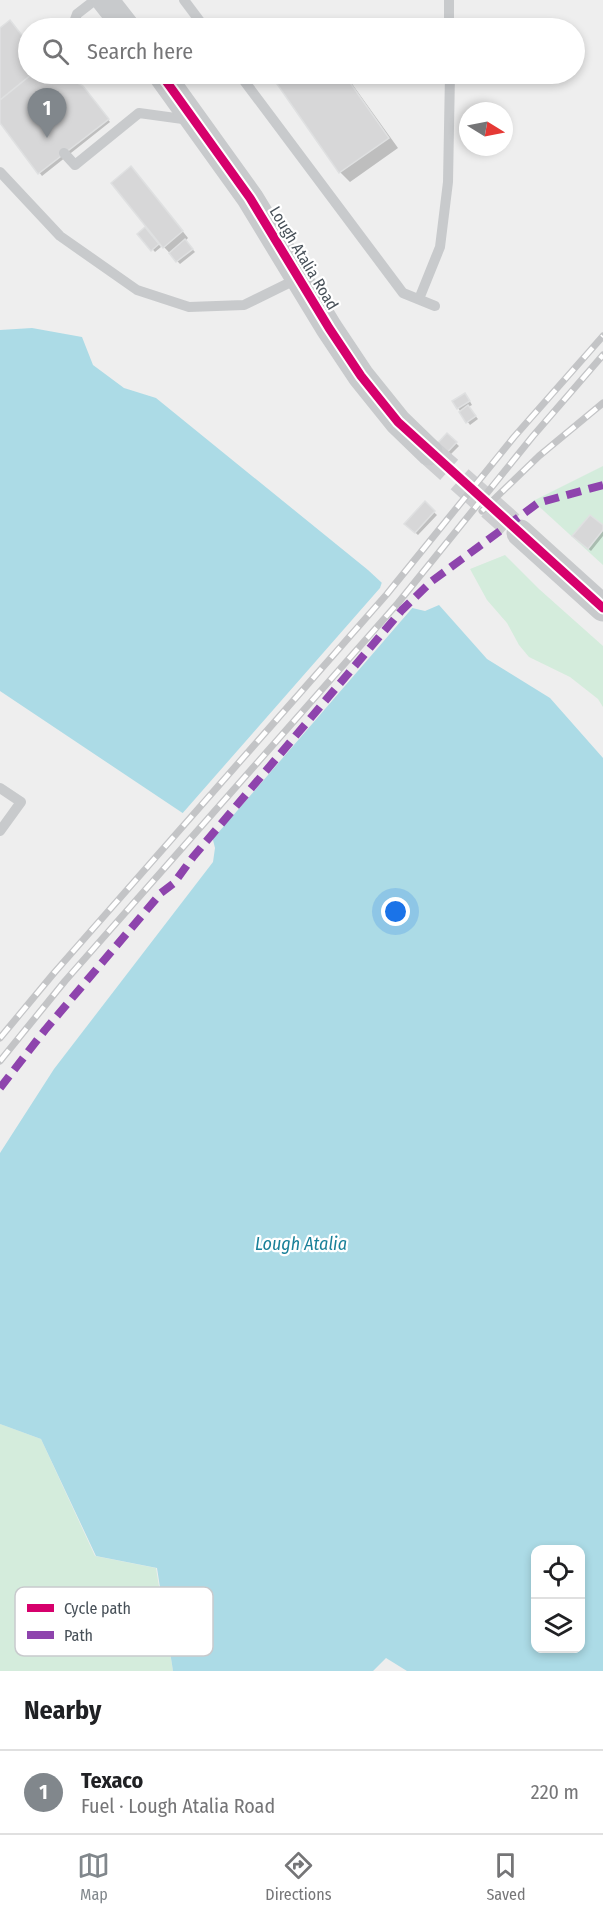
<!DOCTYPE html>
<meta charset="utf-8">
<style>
body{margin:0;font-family:"Fira Sans Condensed",sans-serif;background:#f6f6f6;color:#202124}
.controls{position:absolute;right:18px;bottom:18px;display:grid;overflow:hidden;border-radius:12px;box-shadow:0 3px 9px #0003}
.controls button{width:54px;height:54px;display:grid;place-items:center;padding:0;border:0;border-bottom:2px solid #e0e0e0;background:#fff;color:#202124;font:30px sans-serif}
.compass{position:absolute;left:459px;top:102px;width:54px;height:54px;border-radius:50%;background:#fff;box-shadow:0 3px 9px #0003;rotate:100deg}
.you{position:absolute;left:396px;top:912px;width:21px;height:21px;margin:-15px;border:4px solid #fff;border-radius:50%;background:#1a73e8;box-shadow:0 0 0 9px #1a73e833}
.badge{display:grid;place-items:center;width:39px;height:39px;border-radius:50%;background:#81878c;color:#fff;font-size:20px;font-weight:700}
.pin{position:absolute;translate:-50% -50px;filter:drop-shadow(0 2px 3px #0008)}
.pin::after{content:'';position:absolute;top:32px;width:21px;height:18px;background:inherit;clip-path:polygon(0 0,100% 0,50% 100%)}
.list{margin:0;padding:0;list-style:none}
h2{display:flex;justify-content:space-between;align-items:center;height:78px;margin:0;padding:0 24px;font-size:26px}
h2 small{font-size:20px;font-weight:400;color:#757577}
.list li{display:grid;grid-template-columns:39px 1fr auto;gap:18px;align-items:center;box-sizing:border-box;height:84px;padding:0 24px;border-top:2px solid #e0e0e0}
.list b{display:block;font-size:22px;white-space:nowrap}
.list p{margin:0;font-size:20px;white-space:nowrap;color:#757577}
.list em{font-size:20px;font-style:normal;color:#757577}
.icon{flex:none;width:33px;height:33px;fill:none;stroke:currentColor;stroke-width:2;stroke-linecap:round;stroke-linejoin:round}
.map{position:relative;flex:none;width:603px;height:1671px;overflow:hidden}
.search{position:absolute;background:#fff;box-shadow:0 3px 9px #0003;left:18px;right:18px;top:18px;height:66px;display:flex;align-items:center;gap:15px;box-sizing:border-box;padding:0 21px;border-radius:33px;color:#757577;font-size:22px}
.sheet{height:162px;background:#fff}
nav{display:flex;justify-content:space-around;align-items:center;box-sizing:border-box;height:84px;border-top:2px solid #e0e0e0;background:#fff;font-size:16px;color:#757577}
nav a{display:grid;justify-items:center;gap:3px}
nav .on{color:#81878c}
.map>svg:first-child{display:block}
.green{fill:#d4ecdc}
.water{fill:#acdbe6;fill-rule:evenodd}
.pier{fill:#eee}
.shadow{fill:#0003}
.building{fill:#d7d7d8;stroke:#dfe0e1;stroke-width:1.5}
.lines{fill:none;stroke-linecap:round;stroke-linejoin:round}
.tertiary-tunnel{stroke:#cdced0;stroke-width:27;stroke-dasharray:27 14;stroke-linecap:butt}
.service{stroke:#c8cacc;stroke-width:10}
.tertiary{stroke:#c8cacc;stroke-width:27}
.rail-casing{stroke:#c3c4c6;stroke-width:7}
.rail{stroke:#fff;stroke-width:4.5;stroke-dasharray:14;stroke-linecap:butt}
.quiet{stroke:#8e44ad;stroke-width:8;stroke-dasharray:15 8;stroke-linecap:butt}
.cycleway-casing{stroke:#fff;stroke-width:13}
.cycleway{stroke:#d6006c;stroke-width:9}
.labels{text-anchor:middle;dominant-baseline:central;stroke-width:4.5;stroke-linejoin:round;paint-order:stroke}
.street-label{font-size:16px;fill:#475058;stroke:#fff}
.water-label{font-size:18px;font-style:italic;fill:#198099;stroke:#fff}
.key{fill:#fff;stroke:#c8cacd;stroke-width:1.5}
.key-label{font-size:16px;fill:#475058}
</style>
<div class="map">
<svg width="603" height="1671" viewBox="0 0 603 1671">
<rect width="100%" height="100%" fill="#eee"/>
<path class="green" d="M603,466V565L533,501Z
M505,555L539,589L603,646V707L598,699L570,677L529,657L519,645L507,623L487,600L470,569Z
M0,1424L41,1439L95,1556L156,1568L173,1671H0Z"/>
<path class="water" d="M32,328L82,337L93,365L124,388L156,398L368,570L408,607L425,611L439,605L487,659L550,698L603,758V1671H407L386,1658L373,1671H173L157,1568L96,1556L41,1439L0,1424V1153L54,1069L213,862L215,848L211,832L0,691V330ZM536,1550H580V1648H536Z"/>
<path class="pier" d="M383,579L410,605L414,606L211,841L209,834L181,815L380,588Z"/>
<path class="shadow" d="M10,22L28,43V74H59L83,88L110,122L42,176L0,121V30Z
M272,74H345L398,148L350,182L340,172Z
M138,175L188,238L185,241L195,252L180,264L164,247Z
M145,229L161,247L155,252L139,234Z
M468,398L472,405L468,407L478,419L470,425L458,408Z
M447,435L459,446L446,459L435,448Z
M425,504L437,515L418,535L406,524Z
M603,527V536L591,551L577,539Z"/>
<path class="building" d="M10,20L28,43V74H32L0,100V28Z
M32,74H62L83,86L109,119L38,174L0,123V100Z
M270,74H344L389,138L339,173Z
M131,166L183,231L163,248L111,183Z
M145,227L159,244L151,251L137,234Z
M185,239L193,249L176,262L169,253Z
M465,393L470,401L457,409L452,401Z
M468,405L476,416L466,423L459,412Z
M447,433L457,442L443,457L433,448Z
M425,501L435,511L415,533L404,524Z
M590,515L603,525V530L588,549L572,536Z"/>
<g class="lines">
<path class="tertiary-tunnel" d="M429,452L520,533"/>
<path class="service" d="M184,0L205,28
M449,0V28
M72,28L77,14L95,0
M239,74L403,293L435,306
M64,153L75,165L139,113L190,120
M0,172L60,236L137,290L189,307L244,305L297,279
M419,299L440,247L448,182L450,74
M0,788L21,802L0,831"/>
<path class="tertiary" d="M105,0L127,28
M161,74L250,198L329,328L361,376L398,422L429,452
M520,533L603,608"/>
<g class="rail-casing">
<path id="rail" d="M482,511L539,456L603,403
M0,1038L54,973L387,594L514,437L603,336
M0,1061L65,981L398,603L533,436L603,355"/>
</g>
<use href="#rail" class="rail"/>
<path class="quiet" d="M0,1088L45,1030L161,893L174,883L193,857L402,610L432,581L538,503L603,485"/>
<g class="cycleway-casing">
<path id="cycleway" d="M161,74L250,198L329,328L361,376L398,422L603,608"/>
</g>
<use href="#cycleway" class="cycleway"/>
</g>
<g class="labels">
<g class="street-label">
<text transform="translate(304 258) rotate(59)">Lough Atalia Road</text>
</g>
<g class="water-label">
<text x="301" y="1244">Lough Atalia</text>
</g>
</g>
<rect x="15" y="1587" width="198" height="69" rx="9" class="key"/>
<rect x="27" y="1604" width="27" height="8" fill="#d6006c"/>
<rect x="27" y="1631" width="27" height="8" fill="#8e44ad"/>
<g class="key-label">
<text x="64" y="1614">Cycle path</text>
<text x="64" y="1641">Path</text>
</g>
</svg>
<div class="controls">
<button><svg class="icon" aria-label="locate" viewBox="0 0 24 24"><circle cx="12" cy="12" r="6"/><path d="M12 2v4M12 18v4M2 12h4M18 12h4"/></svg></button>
<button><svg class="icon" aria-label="layers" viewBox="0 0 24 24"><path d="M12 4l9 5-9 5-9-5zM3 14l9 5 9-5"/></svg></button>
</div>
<svg class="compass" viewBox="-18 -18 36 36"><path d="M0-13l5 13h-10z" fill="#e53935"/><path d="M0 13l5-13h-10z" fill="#757577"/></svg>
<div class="you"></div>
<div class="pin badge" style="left:47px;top:138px">1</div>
<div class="search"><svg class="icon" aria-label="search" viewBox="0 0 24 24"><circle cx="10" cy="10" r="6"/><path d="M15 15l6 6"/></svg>Search here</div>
</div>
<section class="sheet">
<h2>Nearby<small></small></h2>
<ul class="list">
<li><span class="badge">1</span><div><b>Texaco</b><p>Fuel · Lough Atalia Road</p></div><em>220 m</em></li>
</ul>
</section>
<nav>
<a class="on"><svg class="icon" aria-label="map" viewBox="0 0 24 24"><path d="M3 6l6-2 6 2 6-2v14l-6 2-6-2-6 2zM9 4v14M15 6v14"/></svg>Map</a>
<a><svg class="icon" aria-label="directions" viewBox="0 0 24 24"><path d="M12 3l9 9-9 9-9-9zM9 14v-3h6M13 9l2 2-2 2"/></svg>Directions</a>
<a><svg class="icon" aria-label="saved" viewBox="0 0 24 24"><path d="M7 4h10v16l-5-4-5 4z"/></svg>Saved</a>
</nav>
